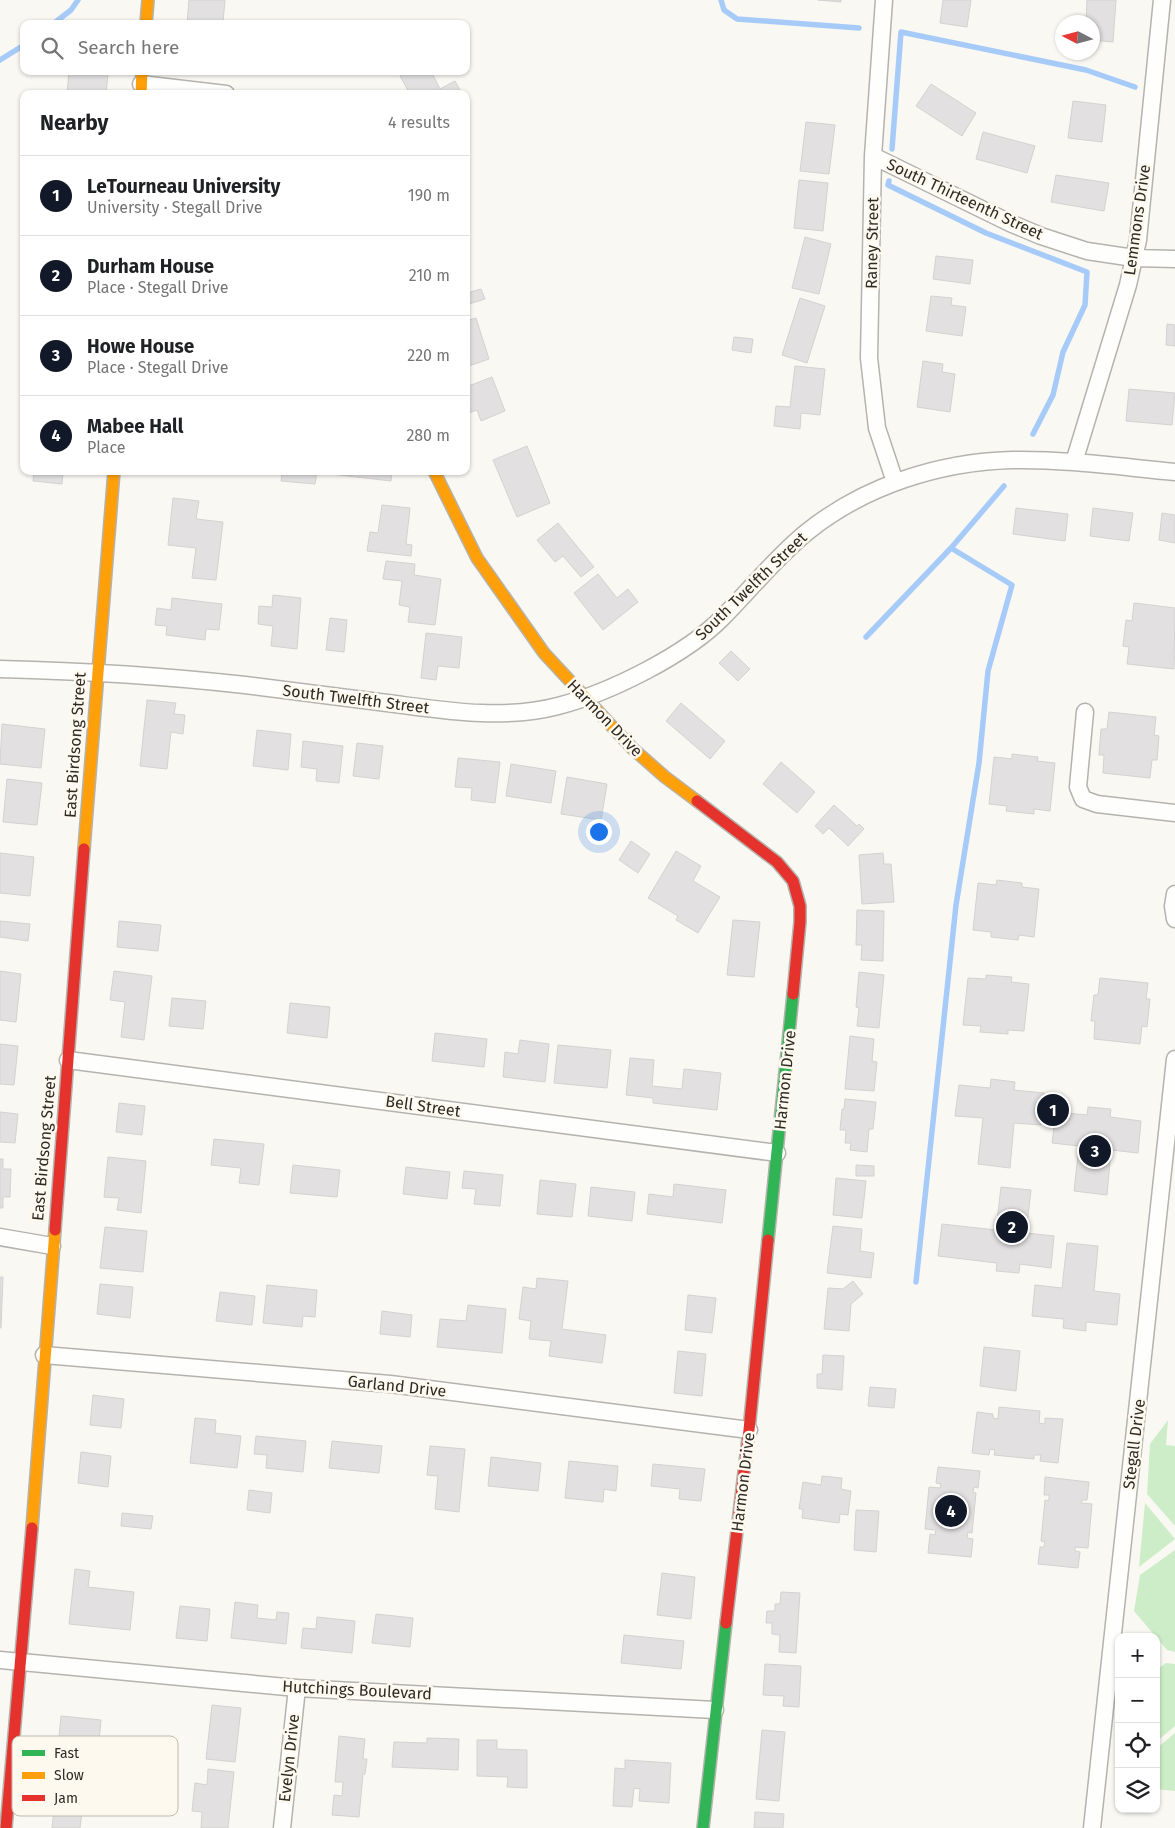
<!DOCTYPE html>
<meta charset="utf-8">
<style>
body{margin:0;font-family:"Fira Sans",sans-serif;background:#f2f2f2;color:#202124}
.controls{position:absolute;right:15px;bottom:15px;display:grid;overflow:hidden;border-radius:10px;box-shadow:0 1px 4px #0004}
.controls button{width:45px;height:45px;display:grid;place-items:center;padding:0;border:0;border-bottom:1px solid #e0e0e0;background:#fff;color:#202124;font:25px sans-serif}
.compass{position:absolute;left:1055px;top:15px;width:45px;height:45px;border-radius:50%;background:#fff;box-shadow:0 1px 4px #0004;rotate:276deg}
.you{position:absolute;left:598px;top:831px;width:18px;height:18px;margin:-12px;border:4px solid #fff;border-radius:50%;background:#1a73e8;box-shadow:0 0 0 8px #1a73e833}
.badge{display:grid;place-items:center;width:32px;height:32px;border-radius:50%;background:#111827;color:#fff;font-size:16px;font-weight:700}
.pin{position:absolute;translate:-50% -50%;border:2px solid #fff;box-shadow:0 1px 5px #0006}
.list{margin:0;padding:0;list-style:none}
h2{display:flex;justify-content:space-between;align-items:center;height:65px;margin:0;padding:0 20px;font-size:21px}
h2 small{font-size:16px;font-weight:400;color:#757577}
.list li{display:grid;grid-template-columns:32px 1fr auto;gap:15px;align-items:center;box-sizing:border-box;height:80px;padding:0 20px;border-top:1px solid #e0e0e0}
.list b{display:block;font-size:19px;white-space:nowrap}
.list p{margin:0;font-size:16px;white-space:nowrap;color:#757577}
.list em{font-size:16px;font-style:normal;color:#757577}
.icon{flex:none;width:28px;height:28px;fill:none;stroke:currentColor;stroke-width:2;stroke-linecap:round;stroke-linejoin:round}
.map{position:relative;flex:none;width:1175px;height:1828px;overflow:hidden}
.search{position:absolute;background:#fff;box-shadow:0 1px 4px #0004;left:20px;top:20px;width:450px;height:55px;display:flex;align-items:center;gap:12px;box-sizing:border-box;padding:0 18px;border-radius:10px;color:#757577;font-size:19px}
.panel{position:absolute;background:#fff;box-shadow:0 1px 4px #0004;left:20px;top:90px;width:450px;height:385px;border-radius:10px}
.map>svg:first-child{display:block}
.green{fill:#ccedc7}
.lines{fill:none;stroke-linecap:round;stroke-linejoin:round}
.stream{stroke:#a7cbf9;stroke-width:5.5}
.building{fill:#e2e0e0;stroke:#d4d1d1}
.street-casing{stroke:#b5b3ad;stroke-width:19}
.fast-casing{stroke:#b5b3ad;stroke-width:14}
.slow-casing{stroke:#b5b3ad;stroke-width:14}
.jam-casing{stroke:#b5b3ad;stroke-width:14}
.street{stroke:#fefefd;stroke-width:16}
.fast{stroke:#30b455;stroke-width:11}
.slow{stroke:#ff9f0a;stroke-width:11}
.jam{stroke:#e5322d;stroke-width:11}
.labels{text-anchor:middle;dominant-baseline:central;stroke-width:5;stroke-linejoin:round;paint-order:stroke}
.street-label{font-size:16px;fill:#2e2b25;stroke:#fef9ef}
.key{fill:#fef9ef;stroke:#c0bbb2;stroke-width:1}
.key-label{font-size:14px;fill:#2e2b25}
</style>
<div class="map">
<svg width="1175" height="1828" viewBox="0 0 1175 1828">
<rect width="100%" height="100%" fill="#faf8f2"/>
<path class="green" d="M1168,1420L1166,1445L1175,1446V1526L1147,1494L1150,1444Z
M1145,1503L1175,1539L1139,1567Z
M1175,1550V1652L1167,1650L1134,1611L1140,1575Z
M1166,1663L1175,1664V1726L1156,1742V1670Z
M1175,1733V1791L1156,1789V1749Z"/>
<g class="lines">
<path class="stream" d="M721,0L724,10L737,19L859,28
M53,24L71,10L78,0
M0,60L24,45
M892,149L901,32L1086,70L1135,87
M889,181L888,185L986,233L1087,272L1085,305L1063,352L1053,395L1033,434
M866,637L951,548
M916,1282L956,905L979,763L988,671L1012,585L951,548L1004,486"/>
</g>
<path class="building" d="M189,0H225L223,22L236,24H187Z
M818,0H841V2Z
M943,0H971L967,27L940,23Z
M1087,0H1116L1113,42L1092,40V22H1086Z
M69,71H96L95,73L108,74L106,94H67Z
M409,71H431L440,89L455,81L462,94H410L400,76Z
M931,84L976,113L962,136L916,106Z
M1073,101L1106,105L1102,142L1068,138Z
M806,122L835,125L829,174L800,171Z
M983,132L1035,146L1027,173L976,159Z
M1056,175L1109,183L1104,211L1051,202Z
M799,180L828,183L823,231L794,228Z
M805,237L831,244L819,294L792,288Z
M936,256L973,260L970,284L933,279Z
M466,289L467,293L481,289L485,299L466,305Z
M931,296L952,298L951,305L966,307L962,336L926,331Z
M800,298L825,306L807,363L782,355Z
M476,318L489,359L466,367V321Z
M1167,324L1175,325V346L1166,345Z
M734,337L753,339L751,353L732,350Z
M923,361L943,364L942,372L955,374L950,412L917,407Z
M795,366L825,369L820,415L801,413L800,429L774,426L776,406L790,407Z
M492,377L505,411L481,421L477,410L466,414V387Z
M1129,389L1175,393L1172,425L1126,421Z
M527,446L550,503L517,517L493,460Z
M34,471H63L62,484L33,481Z
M267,471H317L315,484L281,481L282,474Z
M340,471H392L391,481L339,475Z
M173,498L199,501L196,519L223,522L216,580L192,578L196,548L168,545Z
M382,505L410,508L406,544L412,545L411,556L367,551L370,532L378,533Z
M1016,508L1068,514L1065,541L1013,534Z
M1093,508L1133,513L1129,541L1090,536Z
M1162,513L1175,515V543L1159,540Z
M558,523L594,567L581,577L563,556L555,562L537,540Z
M386,561L415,564L414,575L441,579L435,625L408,622L410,607L399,605L402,581L383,579Z
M598,574L617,598L628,589L638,602L603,630L574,593Z
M273,595L301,598L297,649L271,646L273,626L258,624L259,606L272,607Z
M172,598L222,604L219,630L206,629L205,640L166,635L167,626L155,625L157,608L171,610Z
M1134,603L1175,608L1174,669L1127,664L1129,647L1123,646L1126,620L1132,621Z
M330,618L347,620L344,652L326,650Z
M426,633L462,637L459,668L438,666L436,680L421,678Z
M731,651L750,669L738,681L719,663Z
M147,700L176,703L174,714L185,715L183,734L171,732L167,769L140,766Z
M681,703L725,741L710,759L666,721Z
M1109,712L1156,717L1154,735L1159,736L1157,760H1152L1150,778L1103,773L1104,755H1099L1101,729H1107Z
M2,724L45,729L41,768L0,764Z
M257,730L291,734L288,770L253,766Z
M303,741L343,746L339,783L316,781L317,769L301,767Z
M357,743L383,746L379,779L353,776Z
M1012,754L1038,757L1037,761L1055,763L1050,811L1034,809V814L1006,811L1007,806L989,804L994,757L1012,759Z
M458,758L500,762L495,803L471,800L472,788L455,787Z
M781,762L815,792L797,813L763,784Z
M511,764L556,771L551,803L506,796Z
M567,777L607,784L601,820L561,814Z
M7,779L42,783L37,825L3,822Z
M834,805L857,826L859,824L864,829L848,846L829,828L823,834L815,826Z
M631,841L650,854L638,873L619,860Z
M676,851L701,866L693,881L720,897L698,933L676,920L678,916L648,898Z
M0,853L34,857L30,896L0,893Z
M883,853L884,864H891L894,902L862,904L859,855Z
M997,880L1022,883V887L1039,889L1034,937L1019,935L1018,940L991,937V932L973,930L978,883L996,885Z
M857,910L884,911L883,961L861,960L862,945H856Z
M733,920L760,922L754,977L727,975Z
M0,921L30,924L28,941L0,937Z
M119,921L161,925L158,951L117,947Z
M0,971L21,974L16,1022L0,1020Z
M114,971L152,976L144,1040L121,1037L125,1002L110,1000Z
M859,972L884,975L879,1028L857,1026L859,1008L856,1007Z
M986,975L1012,977L1011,982L1029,984L1024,1031L1008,1030V1034L980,1032L981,1026L963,1025L968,978L986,979Z
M1100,978L1148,983L1146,999H1150L1147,1027L1142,1026L1140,1044L1094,1039L1095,1021H1091L1094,995H1098Z
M172,998L206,1001L203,1029L169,1026Z
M290,1003L330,1007L327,1038L287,1033Z
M435,1033L487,1039L484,1067L432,1061Z
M850,1036L874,1039L872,1061L877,1062L874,1091L845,1089Z
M520,1040L549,1044L545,1082L503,1077L505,1052L518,1054Z
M0,1044L18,1046L14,1085L0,1084Z
M558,1045L611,1050L607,1088L554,1083Z
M630,1058L654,1060L652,1086L682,1089L684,1069L721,1073L717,1110L653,1103V1098L626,1095Z
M991,1079L1015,1082L1014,1090L1044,1093L1041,1125L1014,1123L1010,1168L978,1164L983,1118L955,1116L959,1085L990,1088Z
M845,1099L876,1102L873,1129H869L867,1152L850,1150L851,1143H845L846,1130H840L842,1109H844Z
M119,1103L145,1106L142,1135L116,1132Z
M1088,1107L1111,1109L1110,1117L1141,1121L1138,1153L1111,1150L1107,1195L1074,1191L1079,1146L1052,1143L1056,1112L1087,1115Z
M0,1112L18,1114L15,1143L0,1142Z
M214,1139L264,1144L259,1185L239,1183L241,1168L211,1165Z
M108,1157L146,1161L141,1213L117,1210L119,1198L104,1197Z
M0,1159H3V1169H11L10,1197H3V1208H0Z
M293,1165L340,1170L337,1197L290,1193Z
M856,1165L874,1166V1176H856Z
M406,1167L450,1172L447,1199L403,1194Z
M464,1171L503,1175L500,1206L474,1204L476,1189L462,1188Z
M836,1178L866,1181L862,1218L833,1215Z
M540,1180L576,1184L572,1217L537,1214Z
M674,1184L726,1190L722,1223L647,1214L649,1194L673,1197Z
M591,1187L635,1192L632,1221L588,1216Z
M1001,1187L1031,1190L1026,1233L1054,1236L1051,1268L1020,1264L1019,1273L996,1271L997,1263L938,1256L942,1224L996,1230Z
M833,1226L862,1229L860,1251L874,1253L871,1278L827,1273Z
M105,1227L147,1231L143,1272L100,1268Z
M1067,1243L1098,1246L1094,1291L1120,1294L1117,1325L1086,1322V1331L1063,1328L1064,1319L1032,1316L1035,1285L1062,1288Z
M0,1277H3L1,1328H0Z
M537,1278L568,1281L562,1329L606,1335L602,1363L549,1356L551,1341L529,1339L531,1321L519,1319L523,1287L536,1289Z
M853,1281L863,1294L851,1304L849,1331L824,1329L828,1288L843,1289Z
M100,1284L133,1287L130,1318L97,1314Z
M267,1285L317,1290L315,1317L303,1316L302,1327L263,1323Z
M220,1292L255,1296L252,1325L216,1321Z
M688,1295L716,1298L712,1333L685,1330Z
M468,1305L506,1309L502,1353L437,1347L440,1319L466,1321Z
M382,1311L412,1315L410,1337L380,1334Z
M984,1347L1020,1351L1016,1391L980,1386Z
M678,1351L706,1354L702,1396L674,1393Z
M823,1355L844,1356L842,1390L817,1388V1374H822Z
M870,1387L896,1389L894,1408L868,1406Z
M93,1395L124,1399L121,1428L90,1425Z
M999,1407L1040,1411L1039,1423L1045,1424V1418L1063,1419L1058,1463L1040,1461L1041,1455H1034V1459L994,1455L995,1450L990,1449L989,1455L972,1453L977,1412L993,1414V1418L998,1419Z
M195,1418L216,1420L215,1433L241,1436L237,1468L190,1463Z
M256,1436L306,1441L303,1472L266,1468L267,1455L254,1454Z
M332,1441L382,1446L379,1473L329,1468Z
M430,1446L465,1449L459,1512L435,1509L438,1476L427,1475Z
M81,1452L111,1456L108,1487L78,1483Z
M491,1457L541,1463L538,1491L488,1486Z
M569,1461L618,1466L616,1491L604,1489L603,1502L565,1498Z
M653,1464L705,1469L701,1501L679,1499L680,1489L651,1486Z
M938,1467L980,1471L978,1488L974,1487L973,1492L976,1493L972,1533L968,1532L967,1538L973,1539L971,1557L928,1553L930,1534L935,1535L936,1530L925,1529L929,1487L940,1488L941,1484L936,1483Z
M822,1476L842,1478L841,1489L851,1491L848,1515L840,1514L839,1523L802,1518L803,1509H799L803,1482L821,1485Z
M1045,1477L1089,1482L1087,1500H1082L1081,1503L1092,1504L1088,1548L1075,1547V1551L1080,1552L1078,1568L1038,1564L1040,1547H1044L1045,1542L1041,1541L1045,1500L1049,1501V1495H1044Z
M249,1490L272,1493L270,1513L247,1510Z
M856,1510L879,1511L876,1552L854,1550Z
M122,1513L153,1516L151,1529L121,1526Z
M75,1569L90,1571L88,1587L134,1592L130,1630L69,1624Z
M662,1573L695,1577L691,1619L657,1615Z
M781,1592L800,1593L796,1653L779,1652L780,1635L772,1634V1623H766L767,1611H775V1604H780Z
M235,1602L258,1605L257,1618L276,1620L277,1612L289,1613L286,1644L231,1638Z
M180,1606L210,1609L207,1641L176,1638Z
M376,1614L413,1618L410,1647L372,1643Z
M317,1617L355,1621L352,1653L301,1648L303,1628L316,1629Z
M624,1635L684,1641L681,1669L621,1663Z
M765,1664L801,1666L799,1707L783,1706L784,1696L763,1695Z
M212,1705L241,1708L235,1762L206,1759Z
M61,1716L101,1720L97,1762L57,1758Z
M762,1730L785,1732L779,1801L756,1799Z
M339,1736L365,1739L363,1759H367L365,1774H363L359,1817L332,1815L334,1795L342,1796L343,1782H335Z
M427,1738L459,1739L458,1770L392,1767L394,1742L427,1743Z
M477,1740H497V1749L527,1750V1788L507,1787L508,1777L477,1776Z
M625,1760L671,1763L669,1803L639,1801L640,1789L634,1788L632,1807L613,1806L615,1768L625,1769Z
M208,1769L234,1772L228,1828H201L202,1812L192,1811L195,1783L207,1785Z
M54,1810L82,1812L80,1828H52Z
M755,1812L784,1814L783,1828H754Z"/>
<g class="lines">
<g class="street-casing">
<path id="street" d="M884,0L873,156L869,358L877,428L895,482
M141,84L226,94
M873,156L1010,223L1041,236L1087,251L1134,258L1175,259
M1074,462L1128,285L1138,240L1162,0
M0,669C82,671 164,676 245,685C295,691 345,698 395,704C448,711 505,720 558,706C609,693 686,655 723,617C751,589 776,557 807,532C864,486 939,462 1012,460C1066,459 1121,467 1175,472
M1085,712L1078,787L1083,799L1097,804L1175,813
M1175,894L1173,906L1175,919
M68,1060L777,1153
M0,1237L52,1246
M44,1355L390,1384L749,1430
M0,1660L297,1688L715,1710
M282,1828L297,1688
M1092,1828L1175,1059"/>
</g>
<g class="fast-casing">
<path id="fast" d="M768,1240L793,994
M703,1828L726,1623"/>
</g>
<g class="slow-casing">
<path id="slow" d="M146,24L148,0
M141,94L142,71
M434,471L477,558L544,653L632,748L665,777L697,801
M84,849L114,471
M32,1528L55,1230"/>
</g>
<g class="jam-casing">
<path id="jam" d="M697,801L777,862L793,881L800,906V922L793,994
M55,1230L84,849
M726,1623L749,1430L768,1240
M6,1828L32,1528"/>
</g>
<use href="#street" class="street"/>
<use href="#fast" class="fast"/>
<use href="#slow" class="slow"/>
<use href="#jam" class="jam"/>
</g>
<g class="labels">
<g class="street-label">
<text transform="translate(965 199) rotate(25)">South Thirteenth Street</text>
<text transform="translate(1137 220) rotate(-82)">Lemmons Drive</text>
<text transform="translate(872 243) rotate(-89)">Raney Street</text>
<text transform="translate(751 586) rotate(-44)">South Twelfth Street</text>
<text transform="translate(356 699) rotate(7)">South Twelfth Street</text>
<text transform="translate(605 718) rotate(46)">Harmon Drive</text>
<text transform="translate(75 745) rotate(-86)">East Birdsong Street</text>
<text transform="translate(785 1080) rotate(-84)">Harmon Drive</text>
<text transform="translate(423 1106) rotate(8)">Bell Street</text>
<text transform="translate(44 1148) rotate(-85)">East Birdsong Street</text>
<text transform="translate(397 1386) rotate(6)">Garland Drive</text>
<text transform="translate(1134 1444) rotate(-83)">Stegall Drive</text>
<text transform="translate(743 1482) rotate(-83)">Harmon Drive</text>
<text transform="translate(357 1690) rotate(3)">Hutchings Boulevard</text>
<text transform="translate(289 1758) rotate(-84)">Evelyn Drive</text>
</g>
</g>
<rect x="12" y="1736" width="166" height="80" rx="8" class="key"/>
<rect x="22" y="1750" width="23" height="6" fill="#30b455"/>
<rect x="22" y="1772" width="23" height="7" fill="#ff9f0a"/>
<rect x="22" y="1795" width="23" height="6" fill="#e5322d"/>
<g class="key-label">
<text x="54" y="1758">Fast</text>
<text x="54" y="1780">Slow</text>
<text x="54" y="1803">Jam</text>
</g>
</svg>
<div class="controls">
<button>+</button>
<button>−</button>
<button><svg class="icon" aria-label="locate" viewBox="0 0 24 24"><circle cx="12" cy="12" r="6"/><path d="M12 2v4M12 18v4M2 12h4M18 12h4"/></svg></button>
<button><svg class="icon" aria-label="layers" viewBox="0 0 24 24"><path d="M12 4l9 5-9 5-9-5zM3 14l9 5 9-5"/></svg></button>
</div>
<svg class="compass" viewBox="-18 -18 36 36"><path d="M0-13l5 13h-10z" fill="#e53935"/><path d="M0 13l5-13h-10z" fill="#757577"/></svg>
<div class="you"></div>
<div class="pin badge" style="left:1053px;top:1110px">1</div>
<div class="pin badge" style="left:1012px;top:1227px">2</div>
<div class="pin badge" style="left:1095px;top:1151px">3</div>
<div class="pin badge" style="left:951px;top:1511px">4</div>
<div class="search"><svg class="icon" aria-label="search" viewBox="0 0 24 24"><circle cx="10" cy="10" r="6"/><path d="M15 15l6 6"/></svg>Search here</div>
<section class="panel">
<h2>Nearby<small>4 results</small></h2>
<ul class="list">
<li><span class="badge">1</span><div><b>LeTourneau University</b><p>University · Stegall Drive</p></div><em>190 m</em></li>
<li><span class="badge">2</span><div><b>Durham House</b><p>Place · Stegall Drive</p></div><em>210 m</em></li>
<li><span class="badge">3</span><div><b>Howe House</b><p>Place · Stegall Drive</p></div><em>220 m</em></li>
<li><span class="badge">4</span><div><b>Mabee Hall</b><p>Place</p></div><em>280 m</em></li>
</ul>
</section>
</div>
